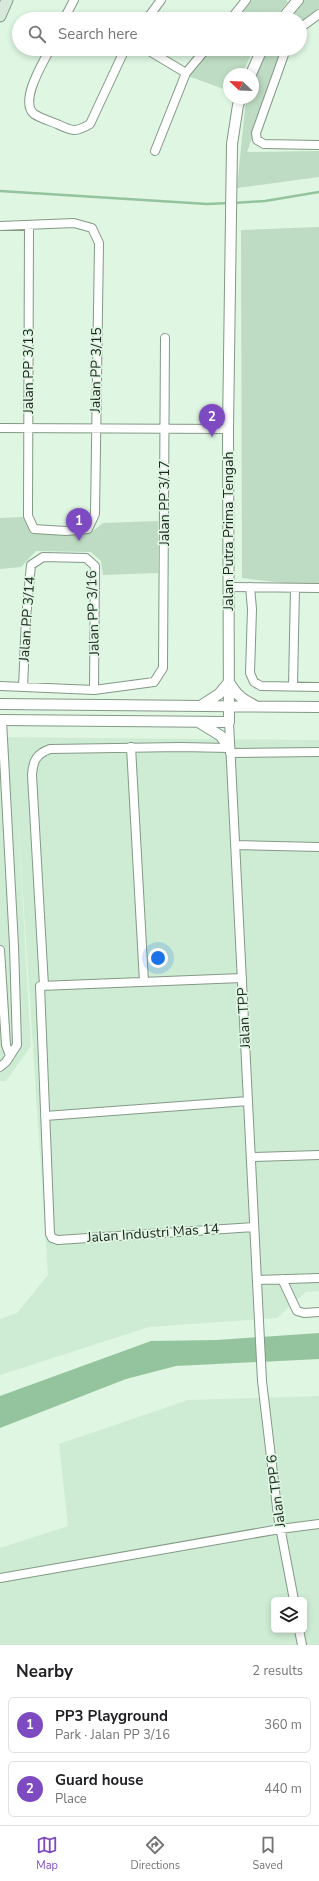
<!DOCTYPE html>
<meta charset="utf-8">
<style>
body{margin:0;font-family:"Nunito Sans",sans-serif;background:#f2f2f2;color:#202124}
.controls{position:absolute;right:12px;bottom:12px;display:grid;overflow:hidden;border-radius:6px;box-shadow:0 2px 6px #0003}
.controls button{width:36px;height:36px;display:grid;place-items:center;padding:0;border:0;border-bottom:1px solid #e0e0e0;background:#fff;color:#202124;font:20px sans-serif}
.compass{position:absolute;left:223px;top:68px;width:36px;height:36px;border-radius:50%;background:#fff;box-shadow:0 2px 6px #0003;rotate:293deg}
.you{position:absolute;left:158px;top:958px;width:14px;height:14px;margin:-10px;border:3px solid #fff;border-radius:50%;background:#1a73e8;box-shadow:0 0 0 6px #1a73e833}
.badge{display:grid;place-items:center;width:26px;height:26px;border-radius:50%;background:#7e4ac2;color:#fff;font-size:13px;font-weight:700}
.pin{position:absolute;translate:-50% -33px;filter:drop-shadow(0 1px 2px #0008)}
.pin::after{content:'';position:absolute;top:21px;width:14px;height:12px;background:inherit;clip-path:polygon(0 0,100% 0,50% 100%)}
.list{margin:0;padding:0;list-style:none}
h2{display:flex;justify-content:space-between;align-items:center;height:52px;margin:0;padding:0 16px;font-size:17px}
h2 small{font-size:13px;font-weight:400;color:#757577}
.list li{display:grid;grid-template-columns:26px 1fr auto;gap:12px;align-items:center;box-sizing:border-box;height:56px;margin:0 8px 8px;padding:0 8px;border:1px solid #e0e0e0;border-radius:6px}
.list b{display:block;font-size:15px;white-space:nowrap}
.list p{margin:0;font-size:13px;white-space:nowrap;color:#757577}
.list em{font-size:13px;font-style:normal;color:#757577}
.icon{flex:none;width:22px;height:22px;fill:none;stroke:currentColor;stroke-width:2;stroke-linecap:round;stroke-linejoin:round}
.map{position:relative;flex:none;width:319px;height:1645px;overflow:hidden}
.search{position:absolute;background:#fff;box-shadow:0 2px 6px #0003;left:12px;right:12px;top:12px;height:44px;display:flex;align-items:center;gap:10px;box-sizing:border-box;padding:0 14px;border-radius:22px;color:#757577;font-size:15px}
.sheet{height:180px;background:#fff}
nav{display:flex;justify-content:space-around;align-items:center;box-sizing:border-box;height:56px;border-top:1px solid #e0e0e0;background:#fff;font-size:11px;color:#757577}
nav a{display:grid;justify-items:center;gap:2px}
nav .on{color:#7e4ac2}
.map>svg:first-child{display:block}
.built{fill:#ceecd3;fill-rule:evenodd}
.green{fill:#bedcc3}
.water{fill:#94c49d}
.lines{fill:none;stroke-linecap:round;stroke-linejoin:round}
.stream{stroke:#94c49d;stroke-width:2.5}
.minor-casing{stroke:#839986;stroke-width:10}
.tertiary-casing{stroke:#839986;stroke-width:12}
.secondary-casing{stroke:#839986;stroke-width:13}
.minor{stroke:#fff;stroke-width:8}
.tertiary{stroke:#fff;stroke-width:10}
.secondary{stroke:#d6e9da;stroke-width:11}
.labels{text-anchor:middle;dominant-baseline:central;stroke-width:3.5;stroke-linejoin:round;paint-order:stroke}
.street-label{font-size:14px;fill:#1d261f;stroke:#def6e2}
</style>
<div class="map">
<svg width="319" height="1645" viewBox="0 0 319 1645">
<rect width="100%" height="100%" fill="#def6e2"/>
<path class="built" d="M0,737L319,740V1291L306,1292L277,1318L149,1327L0,1375V1319L17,1313L48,1275L17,806L31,1046L6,1081H0Z
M319,1396V1645H0V1548L68,1526L59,1444L188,1400ZM274,1600H304V1630H274Z"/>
<path class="green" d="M249,0H286L288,2L273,19H234Z
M303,0H319V8L300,23V19H287Z
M210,49H254L242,74H229V91L188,76Z
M267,49H284L247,152L319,151V177L237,188L246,98H253V78Z
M319,227V587L242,578L241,230Z
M23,517L33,531H93L103,523L158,521V573L103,575L101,561L91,552L36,551L21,567L0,569V518Z"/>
<path class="water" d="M319,1333V1359L176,1366L126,1379L0,1428V1396L151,1341L217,1340Z"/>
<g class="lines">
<path class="stream" d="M0,191L207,204L229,203
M234,203L265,201L319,192"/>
<g class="minor-casing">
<path id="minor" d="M64,19L74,0
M147,19L161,0
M231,19L246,0
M300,28L319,14
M50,49C43,63 19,101 34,114C40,118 50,121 57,124C72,131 75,133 90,124L125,49
M146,49L186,73
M286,49L256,133L257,140L264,144L319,145
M155,151L186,73L206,49
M0,226L74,223L92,228L99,243L95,514L88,529L66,531L34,529L28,516L29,226
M0,428L228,429
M228,587L319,588
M250,587L252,609L250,673L254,682L261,686L319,687
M0,686L94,690L154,682L163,668L165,338
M293,686L295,588
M23,687L26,618L31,565L43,557L86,558L95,566L94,690
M229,722L262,1381L278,1516L294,1600
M131,747L144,982
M230,753L319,752
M235,845L319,847
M0,950L6,1045L10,1056
M242,978L40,986L50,1234L52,1238L58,1240L254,1227
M44,986L32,775C33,761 36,754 50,749L181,747L229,748
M0,1067L6,1062L17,1045L14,946L2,720
M45,1116L248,1101
M251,1157L319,1155
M282,1279L297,1311L304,1313L319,1312
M257,1280L319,1278
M0,1578L280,1529L319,1524
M299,1630L302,1645"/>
</g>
<g class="tertiary-casing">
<path id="tertiary" d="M282,19L298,0
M251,74L262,49
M229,682C236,694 241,699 254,705
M0,704L319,707
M202,705L219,694L229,682
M0,720L229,722L228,429L232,144L238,105L241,98
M200,723L221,736L229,748"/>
</g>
<g class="secondary-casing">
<path id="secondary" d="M0,16L7,0"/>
</g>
<use href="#minor" class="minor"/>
<use href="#tertiary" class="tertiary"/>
<use href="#secondary" class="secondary"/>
</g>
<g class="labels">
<g class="street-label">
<text transform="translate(96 370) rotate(-89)">Jalan PP 3/15</text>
<text transform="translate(28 371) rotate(-90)">Jalan PP 3/13</text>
<text transform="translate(164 503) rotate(-90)">Jalan PP 3/17</text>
<text transform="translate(228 531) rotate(-90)">Jalan Putra Prima Tengah</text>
<text transform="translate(93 613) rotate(-92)">Jalan PP 3/16</text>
<text transform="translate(27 619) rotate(-86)">Jalan PP 3/14</text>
<text transform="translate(244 1018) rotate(-93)">Jalan TPP</text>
<text transform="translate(153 1233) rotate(-4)">Jalan Industri Mas 14</text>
<text transform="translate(276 1491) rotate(-97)">Jalan TPP 6</text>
</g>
</g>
</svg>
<div class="controls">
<button><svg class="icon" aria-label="layers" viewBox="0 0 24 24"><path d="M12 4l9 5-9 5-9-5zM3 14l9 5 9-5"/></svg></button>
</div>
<svg class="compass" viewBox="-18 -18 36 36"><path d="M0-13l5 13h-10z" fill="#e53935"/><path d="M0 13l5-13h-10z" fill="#757577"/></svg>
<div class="you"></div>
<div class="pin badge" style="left:79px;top:541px">1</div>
<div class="pin badge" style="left:212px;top:437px">2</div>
<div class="search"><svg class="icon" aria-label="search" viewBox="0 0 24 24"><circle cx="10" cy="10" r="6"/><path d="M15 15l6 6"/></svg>Search here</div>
</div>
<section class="sheet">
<h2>Nearby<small>2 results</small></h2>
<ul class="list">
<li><span class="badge">1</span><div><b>PP3 Playground</b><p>Park · Jalan PP 3/16</p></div><em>360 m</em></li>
<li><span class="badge">2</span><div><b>Guard house</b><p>Place</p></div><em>440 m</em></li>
</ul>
</section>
<nav>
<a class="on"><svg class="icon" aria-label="map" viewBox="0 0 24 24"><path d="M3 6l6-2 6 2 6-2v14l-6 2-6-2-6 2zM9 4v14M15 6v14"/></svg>Map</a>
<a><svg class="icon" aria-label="directions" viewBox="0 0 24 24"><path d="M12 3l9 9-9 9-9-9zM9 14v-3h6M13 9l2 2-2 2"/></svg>Directions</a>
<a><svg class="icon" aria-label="saved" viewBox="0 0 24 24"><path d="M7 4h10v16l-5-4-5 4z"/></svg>Saved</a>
</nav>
